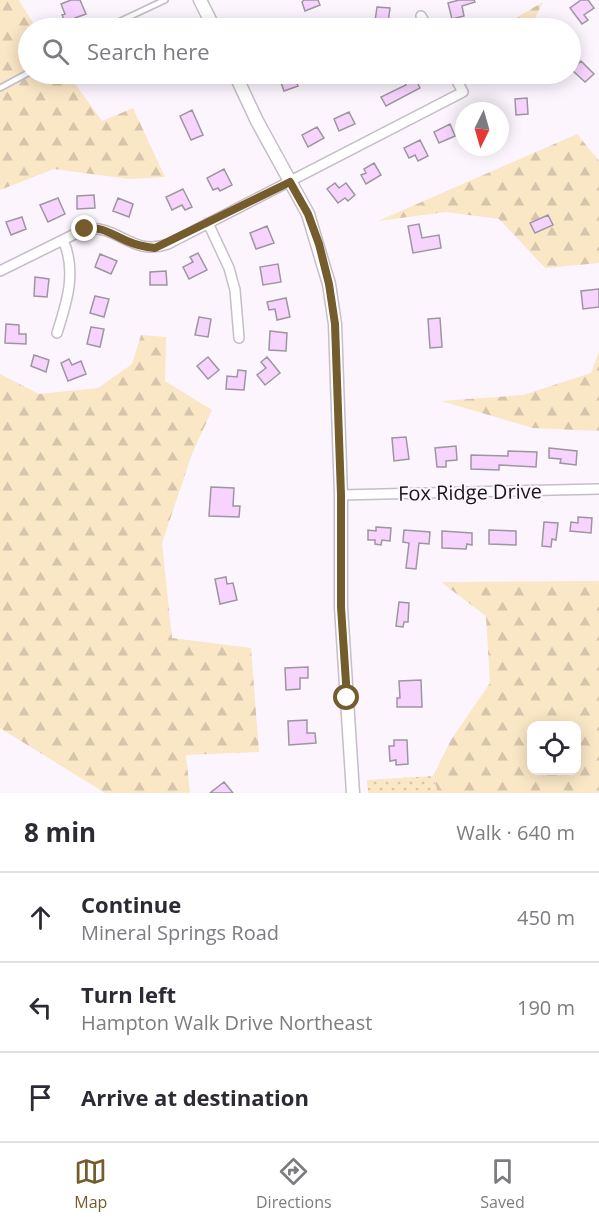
<!DOCTYPE html>
<meta charset="utf-8">
<style>
body{margin:0;font-family:"Open Sans",sans-serif;background:#f2f2f3;color:#2b2b33}
.controls{position:absolute;right:18px;bottom:18px;display:grid;overflow:hidden;border-radius:12px;box-shadow:0 3px 15px #0003}
.controls button{width:54px;height:54px;display:grid;place-items:center;padding:0;border:0;border-bottom:2px solid #e1e1e2;background:#fff;color:#2b2b33;font:30px sans-serif}
.compass{position:absolute;left:455px;top:102px;width:54px;height:54px;border-radius:50%;background:#fff;box-shadow:0 3px 15px #0003;rotate:185deg}
.stop{position:absolute;width:18px;height:18px;margin:-14px;border:4px solid #755c2d;border-radius:50%;background:#fff}
.stop.end{background:#755c2d;border-color:#fff;box-shadow:0 2px 6px #0008}
.list{margin:0;padding:0;list-style:none}
h2{display:flex;justify-content:space-between;align-items:center;height:78px;margin:0;padding:0 24px;font-size:26px}
h2 small{font-size:20px;font-weight:400;color:#7c7c81}
.list li{display:grid;grid-template-columns:39px 1fr auto;gap:18px;align-items:center;box-sizing:border-box;height:90px;padding:0 24px;border-top:2px solid #e1e1e2}
.list b{display:block;font-size:22px;white-space:nowrap}
.list p{margin:0;font-size:20px;white-space:nowrap;color:#7c7c81}
.list em{font-size:20px;font-style:normal;color:#7c7c81}
.icon{flex:none;width:33px;height:33px;fill:none;stroke:currentColor;stroke-width:2;stroke-linecap:round;stroke-linejoin:round}
.map{position:relative;flex:none;width:599px;height:793px;overflow:hidden}
.search{position:absolute;background:#fff;box-shadow:0 3px 15px #0003;left:18px;right:18px;top:18px;height:66px;display:flex;align-items:center;gap:15px;box-sizing:border-box;padding:0 21px;border-radius:33px;color:#7c7c81;font-size:22px}
.sheet{height:348px;background:#fff}
nav{display:flex;justify-content:space-around;align-items:center;box-sizing:border-box;height:84px;border-top:2px solid #e1e1e2;background:#fff;font-size:16px;color:#7c7c81}
nav a{display:grid;justify-items:center;gap:3px}
nav .on{color:#755c2d}
.map>svg:first-child{display:block}
.green{fill:url(#green-dots)}
.forest{fill:url(#forest-firs);fill-rule:evenodd}
.building{fill:#f6d4fe;stroke:#9e969f;stroke-width:1.5}
.lines{fill:none;stroke-linecap:round;stroke-linejoin:round}
.lane-casing{stroke:#c5bdc7;stroke-width:8}
.street-casing{stroke:#c5bdc7;stroke-width:12}
.secondary-casing{stroke:#c5bdc7;stroke-width:15}
.lane{stroke:#fff;stroke-width:4.5}
.street{stroke:#fff;stroke-width:9}
.secondary{stroke:#fff;stroke-width:12}
.route{stroke:#755c2d;stroke-width:8}
.labels{text-anchor:middle;dominant-baseline:central;stroke-width:4.5;stroke-linejoin:round;paint-order:stroke}
.street-label{font-size:20px;fill:#1a171b;stroke:#fcf5fe}
</style>
<div class="map">
<svg width="599" height="793" viewBox="0 0 599 793">
<defs>
<pattern id="green-dots" width="8" height="8" patternUnits="userSpaceOnUse" patternTransform="scale(1.5)"><rect width="8" height="8" fill="#fae7c6"/><path d="M2 2h.1M6 6h.1" fill="none" stroke="#d6c5aa" stroke-width="1.8" stroke-linecap="round"/></pattern>
<pattern id="forest-firs" width="22" height="20" patternUnits="userSpaceOnUse" patternTransform="scale(1.5)"><rect width="22" height="20" fill="#fae7c6"/><path d="M5 1l3.5 6h-7zM16 11l3.5 6h-7z" fill="#d6c5aa"/></pattern>
</defs>
<rect width="100%" height="100%" fill="#fcf5fe"/>
<path class="green" d="M433,776L438,793H368L367,780Z"/>
<path class="forest" d="M0,0H19L36,28H28V74H68L102,121L133,108L165,177L129,179L54,169L0,190Z
M543,2L530,28H518L514,19Z
M577,134L599,161V263L545,268L499,219L446,212L378,221Z
M141,335L166,337L165,381L212,410L192,454L162,543L172,638L251,648L259,752L186,755L190,793H105L0,728V374L39,394L98,388L132,364Z
M599,352V431L533,428L441,401L523,395L591,373Z
M599,581V793H438L433,776L451,740L490,683L486,616L441,582ZM532,726H576V770H532Z"/>
<path class="building" d="M71,0H80L86,14L75,18L77,24L68,28L62,15L65,14L61,4Z
M304,0H318L320,5L305,11L302,2Z
M459,0H474L475,2L462,6L464,16L452,19L448,3Z
M581,0H588L594,8L584,15L588,20L582,24L570,8Z
M377,7L390,8L388,23L375,21Z
M581,61L594,74L585,82L572,70Z
M278,74H293L298,86L284,91Z
M401,74H421L424,80L417,82L420,88L386,106L381,97L406,85Z
M527,98L528,114L516,115L515,99Z
M192,110L203,135L191,140L180,116Z
M349,112L355,124L339,131L334,119Z
M450,124L455,136L439,143L434,132Z
M317,127L324,138L308,147L302,135Z
M420,140L428,156L418,161L415,155L409,158L404,148Z
M374,163L381,175L366,184L361,175L366,173L364,169Z
M224,169L232,185L220,191L218,188L213,190L207,178Z
M335,183L339,188L346,183L355,195L348,201L345,198L338,203L327,189Z
M183,189L192,207L185,210L182,205L172,210L166,197Z
M94,195L95,208L77,209V196Z
M58,198L65,214L48,222L40,205Z
M118,198L133,204L129,217L113,211Z
M548,215L553,225L535,233L530,223Z
M22,217L26,229L11,235L6,222Z
M419,224L422,238L439,235L441,248L413,253L408,226Z
M267,226L274,243L256,249L250,233Z
M198,253L207,270L189,279L183,267L193,262L190,257Z
M100,254L117,261L111,274L95,267Z
M278,264L281,282L263,285L260,267Z
M166,271L167,285H150V272Z
M35,277L49,279L47,297L34,296Z
M599,289V307L583,309L581,291Z
M95,296L109,299L104,317L90,313Z
M286,298L290,317L277,320L275,309L269,310L267,302Z
M199,317L211,319L208,337L195,335Z
M440,318L442,347L430,348L428,319Z
M6,324L19,325V334H26V344L5,343Z
M91,327L104,329L100,347L87,344Z
M270,331L287,333L286,351L269,350Z
M34,355L49,360L46,372L31,366Z
M208,357L219,370L208,379L197,366Z
M267,357L280,373L265,385L257,375L266,368L261,362Z
M69,359L72,365L81,361L86,374L68,381L61,363Z
M238,370L246,371L244,390L226,389L227,376L237,377Z
M406,437L409,459L394,461L392,438Z
M456,446L457,460L446,461V467H437L435,448Z
M549,448L577,451L576,465L560,463L561,459L549,458Z
M508,451L537,452L536,467L499,465V470L471,469V455L508,456Z
M211,487L234,488L233,506H240L239,517L209,516Z
M578,517L592,518L591,533L570,531L571,522L578,523Z
M544,522L558,523L556,540L552,539L551,547L542,546Z
M376,527L391,528L390,541L382,540L381,545L375,544V540H368V530L376,531Z
M404,530L430,532L429,544L419,543L416,569L406,568L409,543L403,542Z
M489,530L516,531V545L489,544Z
M442,531L472,533V545L467,544L466,549L442,548Z
M226,577L227,584L233,583L237,600L220,604L215,579Z
M399,602L409,603L408,622H404L403,627L396,626Z
M308,667V678H300V689L286,690L285,668Z
M421,680L422,707H397V698H400L399,681Z
M307,720V733H315L316,743L289,745L288,721Z
M394,740H407L408,764L396,765V760L390,761L389,746H394Z
M224,782L233,793H210Z"/>
<g class="lines">
<g class="lane-casing">
<path id="lane" d="M109,28L114,24L165,0
M0,88L28,73"/>
</g>
<g class="street-casing">
<path id="street" d="M421,16L428,28
M208,223L229,268L235,290L239,338
M0,271L85,229C118,224 132,257 168,244L463,92L453,74
M57,333C67,302 77,271 63,240
M341,495L599,489"/>
</g>
<g class="secondary-casing">
<path id="secondary" d="M200,0L214,28
M235,74L257,121L308,214L329,284L335,324L341,495V607L353,793"/>
</g>
<use href="#lane" class="lane"/>
<use href="#street" class="street"/>
<use href="#secondary" class="secondary"/>
</g>
<g class="lines">
<path class="route" d="M85,229C102,226 111,234 127,241C136,245 145,247 155,248L290,182L308,214L319,244L329,284L335,324L341,495V607L347,698"/>
</g>
<g class="labels">
<g class="street-label">
<text transform="translate(470 492) rotate(-1)">Fox Ridge Drive</text>
</g>
</g>
</svg>
<div class="controls">
<button><svg class="icon" aria-label="locate" viewBox="0 0 24 24"><circle cx="12" cy="12" r="6"/><path d="M12 2v4M12 18v4M2 12h4M18 12h4"/></svg></button>
</div>
<svg class="compass" viewBox="-18 -18 36 36"><path d="M0-13l5 13h-10z" fill="#e53935"/><path d="M0 13l5-13h-10z" fill="#7c7c81"/></svg>
<div class="stop" style="left:347px;top:698px"></div>
<div class="stop end" style="left:85px;top:229px"></div>
<div class="search"><svg class="icon" aria-label="search" viewBox="0 0 24 24"><circle cx="10" cy="10" r="6"/><path d="M15 15l6 6"/></svg>Search here</div>
</div>
<section class="sheet">
<h2>8 min<small>Walk · 640 m</small></h2>
<ul class="list">
<li><svg class="icon" aria-label="ahead" viewBox="0 0 24 24"><path d="M12 20V5M6 11l6-6 6 6"/></svg><div><b>Continue</b><p>Mineral Springs Road</p></div><em>450 m</em></li>
<li><svg class="icon" aria-label="left" viewBox="0 0 24 24"><path d="M17 20v-9H6M10 6l-5 5 5 5"/></svg><div><b>Turn left</b><p>Hampton Walk Drive Northeast</p></div><em>190 m</em></li>
<li><svg class="icon" aria-label="arrive" viewBox="0 0 24 24"><path d="M6 21V4h12l-3 4 3 4H6"/></svg><div><b>Arrive at destination</b></div></li>
</ul>
</section>
<nav>
<a class="on"><svg class="icon" aria-label="map" viewBox="0 0 24 24"><path d="M3 6l6-2 6 2 6-2v14l-6 2-6-2-6 2zM9 4v14M15 6v14"/></svg>Map</a>
<a><svg class="icon" aria-label="directions" viewBox="0 0 24 24"><path d="M12 3l9 9-9 9-9-9zM9 14v-3h6M13 9l2 2-2 2"/></svg>Directions</a>
<a><svg class="icon" aria-label="saved" viewBox="0 0 24 24"><path d="M7 4h10v16l-5-4-5 4z"/></svg>Saved</a>
</nav>
